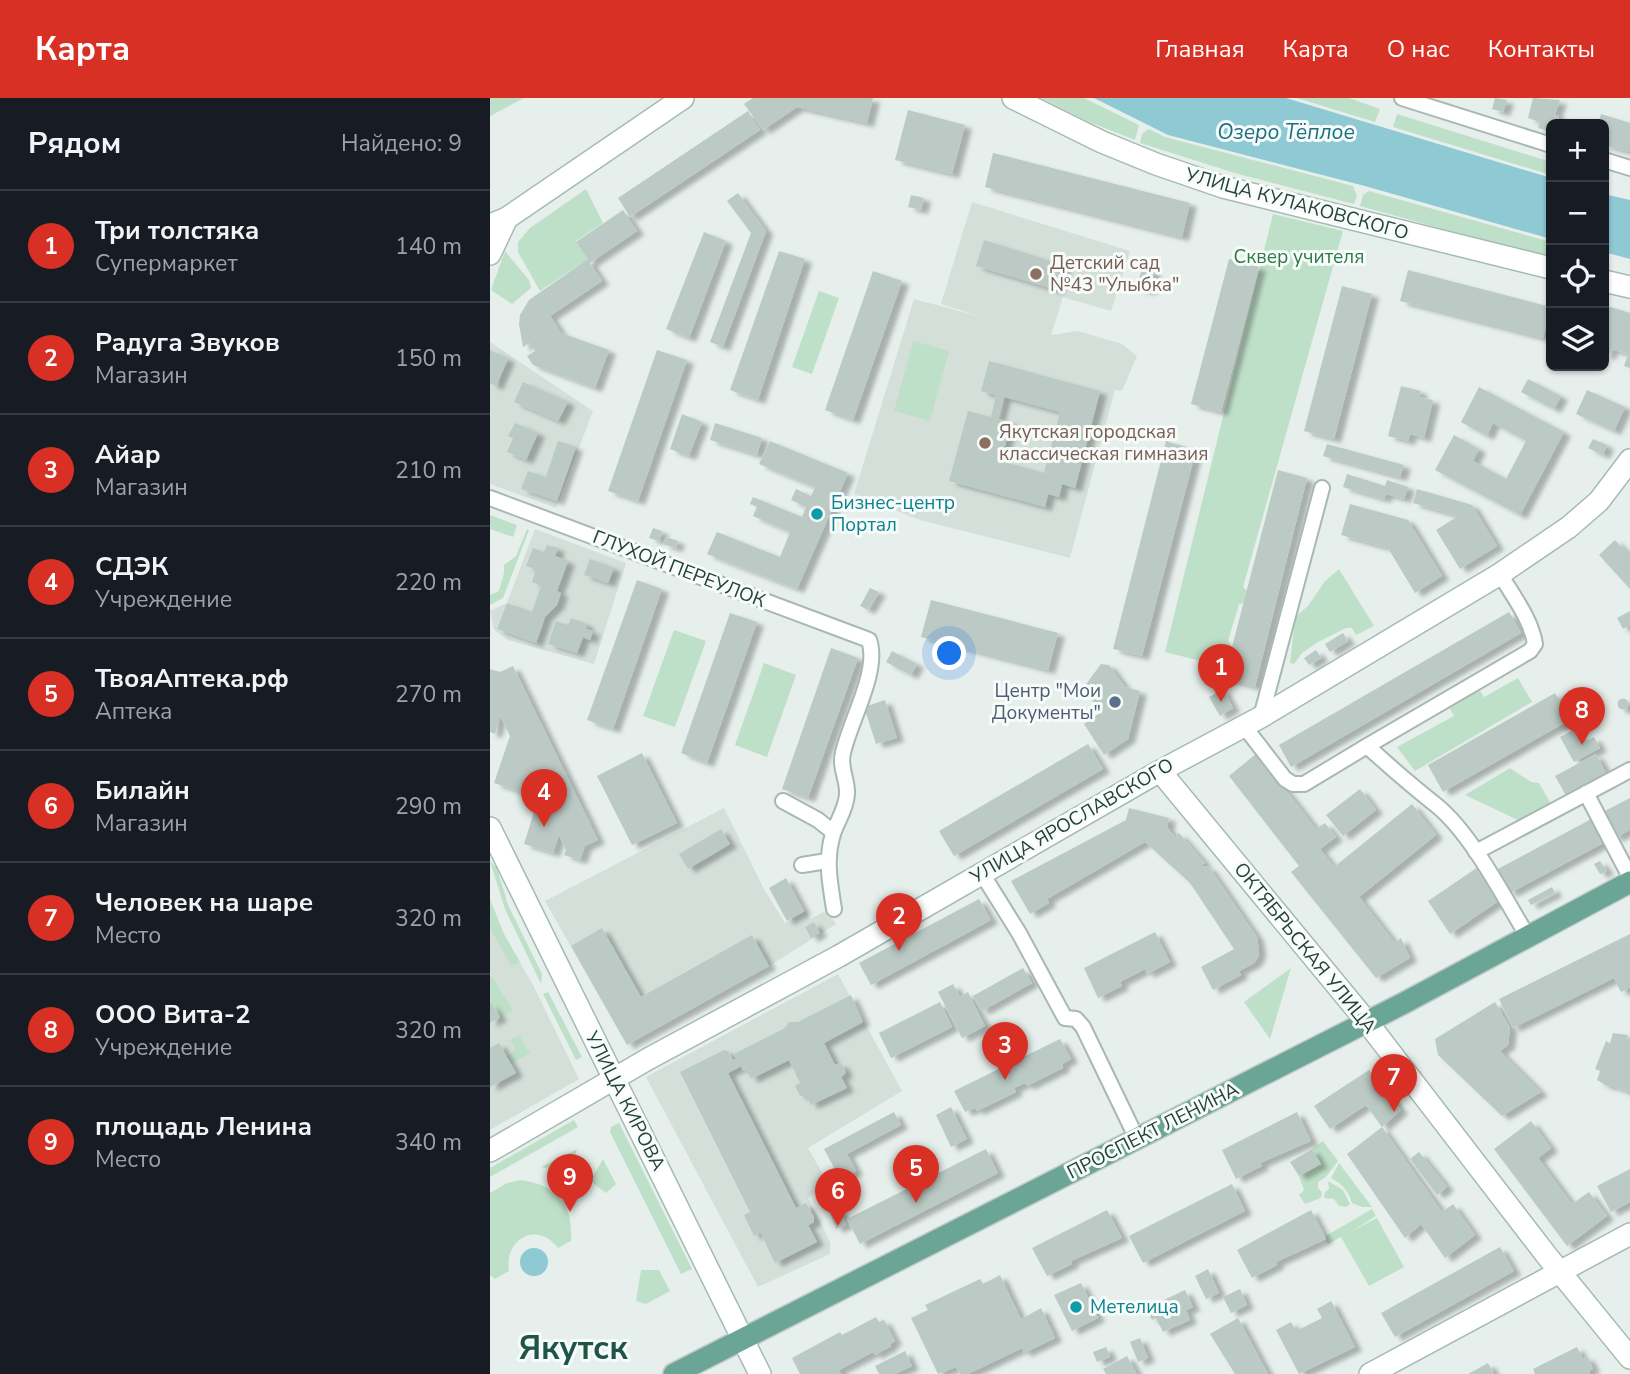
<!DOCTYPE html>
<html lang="ru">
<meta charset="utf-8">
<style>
body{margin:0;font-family:"Nunito Sans",sans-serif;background:#242831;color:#f1f3f6}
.controls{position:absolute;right:21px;top:21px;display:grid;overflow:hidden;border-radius:10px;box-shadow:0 2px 5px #0004}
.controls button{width:63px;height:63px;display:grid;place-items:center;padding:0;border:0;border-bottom:2px solid #363941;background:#171b24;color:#f1f3f6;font:35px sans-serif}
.you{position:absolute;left:460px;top:556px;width:24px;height:24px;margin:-18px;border:5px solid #fff;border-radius:50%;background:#1a73e8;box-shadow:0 0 0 10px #1a73e833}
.badge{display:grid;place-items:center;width:46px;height:46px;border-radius:50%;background:#d93025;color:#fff;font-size:23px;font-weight:700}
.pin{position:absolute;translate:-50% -58px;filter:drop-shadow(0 2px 4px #0008)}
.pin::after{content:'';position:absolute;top:37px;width:24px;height:21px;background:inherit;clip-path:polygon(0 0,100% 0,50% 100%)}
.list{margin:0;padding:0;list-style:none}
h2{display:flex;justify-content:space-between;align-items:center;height:91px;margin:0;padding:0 28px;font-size:30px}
h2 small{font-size:23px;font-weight:400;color:#9ea1a6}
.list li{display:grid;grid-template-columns:46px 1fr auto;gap:21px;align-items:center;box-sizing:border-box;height:112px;padding:0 28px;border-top:2px solid #363941}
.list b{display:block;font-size:26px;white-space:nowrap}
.list p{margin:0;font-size:23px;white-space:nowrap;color:#9ea1a6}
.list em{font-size:23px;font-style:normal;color:#9ea1a6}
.icon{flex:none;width:38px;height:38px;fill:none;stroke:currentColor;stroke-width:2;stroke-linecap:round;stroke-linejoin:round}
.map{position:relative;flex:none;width:1140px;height:1276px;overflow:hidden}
header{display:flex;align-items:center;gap:42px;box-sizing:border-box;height:98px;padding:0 35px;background:#d93025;color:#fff}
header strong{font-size:33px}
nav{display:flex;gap:38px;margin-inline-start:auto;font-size:24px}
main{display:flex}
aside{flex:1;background:#171b24}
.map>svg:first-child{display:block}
.built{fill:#d4dfda}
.green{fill:#bfe0c8}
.water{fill:#8ec9d4}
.building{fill:#bbcac4;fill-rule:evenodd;filter:url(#shadow)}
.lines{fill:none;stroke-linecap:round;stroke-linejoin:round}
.street-casing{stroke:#a8b8b2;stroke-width:18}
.secondary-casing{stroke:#a4bbb3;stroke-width:24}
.primary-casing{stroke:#c2cac8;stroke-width:24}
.street{stroke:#fff;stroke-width:14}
.secondary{stroke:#fff;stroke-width:21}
.primary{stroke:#6aa596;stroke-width:21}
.education-dot{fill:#8d6e63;stroke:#f7fbf9;stroke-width:2.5}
.culture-dot{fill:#0f9aa8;stroke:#f7fbf9;stroke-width:2.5}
.service-dot{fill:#5c6f8a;stroke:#f7fbf9;stroke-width:2.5}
.labels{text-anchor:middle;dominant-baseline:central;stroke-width:6;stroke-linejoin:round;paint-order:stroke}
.street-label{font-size:19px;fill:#24423a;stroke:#f7fbf9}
.park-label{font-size:19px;fill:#2d7a4b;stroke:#f7fbf9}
.education-label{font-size:19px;fill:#785e54;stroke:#f7fbf9;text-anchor:start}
.culture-label{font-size:19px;fill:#0d838f;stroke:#f7fbf9;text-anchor:start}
.service-label{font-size:19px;fill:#4e5e75;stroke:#f7fbf9;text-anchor:end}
.water-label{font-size:21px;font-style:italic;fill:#1c6f80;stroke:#f7fbf9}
.town-label{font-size:33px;font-weight:bold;fill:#1f5548;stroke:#f7fbf9}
</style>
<header>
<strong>Карта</strong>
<nav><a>Главная</a><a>Карта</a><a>О нас</a><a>Контакты</a></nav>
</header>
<main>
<aside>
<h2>Рядом<small>Найдено: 9</small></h2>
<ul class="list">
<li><span class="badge">1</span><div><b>Три толстяка</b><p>Супермаркет</p></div><em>140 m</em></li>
<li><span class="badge">2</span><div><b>Радуга Звуков</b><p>Магазин</p></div><em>150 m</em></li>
<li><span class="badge">3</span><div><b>Айар</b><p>Магазин</p></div><em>210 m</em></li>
<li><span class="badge">4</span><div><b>СДЭК</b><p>Учреждение</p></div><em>220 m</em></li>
<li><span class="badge">5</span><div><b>ТвояАптека.рф</b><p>Аптека</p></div><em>270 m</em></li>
<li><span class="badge">6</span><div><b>Билайн</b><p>Магазин</p></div><em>290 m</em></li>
<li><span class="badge">7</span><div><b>Человек на шаре</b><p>Место</p></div><em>320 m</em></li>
<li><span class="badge">8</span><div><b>ООО Вита-2</b><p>Учреждение</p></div><em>320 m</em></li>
<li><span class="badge">9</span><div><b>площадь Ленина</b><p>Место</p></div><em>340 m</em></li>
</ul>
</aside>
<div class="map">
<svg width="1140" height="1276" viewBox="0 0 1140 1276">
<defs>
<filter id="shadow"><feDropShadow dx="7" dy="4" stdDeviation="2" flood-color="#0004"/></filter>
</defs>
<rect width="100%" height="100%" fill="#e6efeb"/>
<path class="built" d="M482,104L640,153L621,213L573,199L561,237L588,233L632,246L647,258L632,293L625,292L580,460L430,422L364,396L424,201L492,219L451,206Z
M0,244L103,313L66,410L0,386Z
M45,431L136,465L104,566L18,542L4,532L0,513L17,505Z
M234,710L274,791L295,825L316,813L320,821L337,812L346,826L279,868L137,947L55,803Z
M0,812L44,889L89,981L0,1032Z
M348,876L412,993L318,1050L338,1085L318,1100L340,1144V1156L268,1189L156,979Z"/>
<path class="green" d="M0,0H34L0,18Z
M551,0H594L649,27L645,42L597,23Z
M807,0H859L890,11L885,24Z
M907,16L1061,64V77L903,29Z
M659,31L675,39L863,88L867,98L864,106L748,76L650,45L652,36Z
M96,91L113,125L86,143L98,161L50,193L28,154V144L40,130Z
M879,93L1061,144V161L870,108L873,97Z
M783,116L853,133L753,489L759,495L754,505L749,506L738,543L743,550L741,556L733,560L731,568L675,554Z
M15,153L39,182L41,190L22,206L1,192Z
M329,193L349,200L322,276L302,269Z
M423,243L459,253L440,323L404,313Z
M0,417L27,427L23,439L0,431Z
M37,431L39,432L13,500L0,507V497L9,493L14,475V467L26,458Z
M849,471L884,528L866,537L862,530H856L828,544L812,555L804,566L800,565L805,519L818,508L835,483Z
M184,532L216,543L185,629L153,618Z
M274,565L306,577L277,659L245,647Z
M1028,580L1042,604L925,673L907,649L964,618L959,609L989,591L994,599Z
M1020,670L1041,684L1049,685L1061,706L1030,723L975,697Z
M0,763L7,770L18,807L52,876L51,886L15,811Z
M0,801L14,836L30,864L21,868L0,829Z
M801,870L780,941L754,904Z
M2,879L23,912L10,920L0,904V880Z
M58,894L92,959L86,962L53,896Z
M29,937L40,955L21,966L16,958L26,952L20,942Z
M84,1022L88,1029L0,1079V1070Z
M129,1025L202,1171L191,1176L120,1034L121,1029Z
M833,1043L848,1063L836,1079L828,1084V1090L832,1094L831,1100L815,1106L809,1097L814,1092L809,1078L830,1066L822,1051Z
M87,1051L80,1076L51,1069Z
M113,1061L126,1086L116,1095L100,1083Z
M849,1065L882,1109H872L862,1105C858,1092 853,1087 841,1080Z
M31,1082C68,1088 83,1105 81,1143L68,1150C47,1122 14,1141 19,1173L5,1181L0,1177V1095L17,1085Z
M838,1083L853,1092L860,1106L856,1109L849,1108L844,1101L834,1100L835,1094L839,1091Z
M882,1111L886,1118L862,1133L887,1120L914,1169L879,1188L851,1139L838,1146L834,1139Z
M151,1172H169L180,1193L156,1206L146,1203Z"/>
<path class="water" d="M604,0H796L1061,80V141L875,88L678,37Z
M1114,96L1140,102V161L1114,154Z
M30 1164a14 14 0 1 1 28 0a14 14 0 1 1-28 0Z"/>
<path class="building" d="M263,0H383L377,25L307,9L273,32L254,6Z
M1005,0L1017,2L1013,14L1002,11Z
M1043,0L1070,2L1065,17L1069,18L1068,23L1078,26H1061V34L1048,30L1050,24L1038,20Z
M418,12L475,27L462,76L405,62Z
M258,13L270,32L140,119L128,100Z
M1111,16L1140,25L1139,54L1114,47V26H1108Z
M503,55L700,105L692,139L495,89Z
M248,95L276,133L233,249L220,244L261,135L237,103Z
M421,97L434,100L431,112L418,109Z
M133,112L147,133L100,165L112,183L60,218L71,235L119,252L105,290L43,267L37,258L45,253L39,245L33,249L29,226L30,217L39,202L98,161L86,144Z
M214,134L236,143L199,240L176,231Z
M494,142L574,167L566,192L486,168Z
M289,153L315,161L268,302L240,292Z
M739,161L769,169L731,314L701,306Z
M652,170L664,173L659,193L647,190Z
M918,172L1061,209L1053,240L910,203Z
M383,173L412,183L363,322L335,312Z
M852,188L882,196L844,341L814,333Z
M1114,207L1140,215V270L1134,268L1138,256L1121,251L1119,258L1114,257Z
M0,252L18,261L6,288L0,285Z
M167,252L197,262L148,403L118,393Z
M499,263L610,293L585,390L572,386L569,399L558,396L555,409L459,383L478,313L501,319L506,297L491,293ZM514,299L570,314L554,375L511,363L521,324L508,321Z
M1038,281L1071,298L1064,311L1031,294Z
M33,284L78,304L68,323L24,304Z
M911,288L931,293L929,299L943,302L934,340L920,336L918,343L898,338Z
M989,289L1074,334L1030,417L945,372L964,337L989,351L983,363L1016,381L1036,343L1003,325L997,338L971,324Z
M1097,292L1135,309L1124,333L1086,316Z
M192,316L212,324L199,358L180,351Z
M25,325L48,335L36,362L17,354L23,340L18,338Z
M225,325L272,340L267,357L220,342Z
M1103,341L1117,347L1113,357L1098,350Z
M68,343L86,349L67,403L31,391L38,373L56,379Z
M280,343L358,375L307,491L217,456L227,434L290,459L300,434L263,418L267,409L260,406L263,399L312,419L316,409L301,402L306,391L321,398L325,389L269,366Z
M676,343L706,352L652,558L623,551Z
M837,346L914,367L910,379L833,358Z
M788,372L817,380L765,589L734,580Z
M857,376L895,388L897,382L918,389L914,401L896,396L894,401L853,389Z
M927,391L982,407L1007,448L970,471L946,432L968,418L923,405Z
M860,406L918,422L952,478L925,495L898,450L851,437Z
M163,430L172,433L169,443L159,440Z
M176,439L188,443L186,450L173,446Z
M1125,442L1140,458V491L1109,457Z
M57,447L68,450L65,458L78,463L67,493L71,495L67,507L55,519L46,545L7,531L17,505L42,514L51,488L42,484L46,471L36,468L43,450L54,454Z
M100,461L124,470L118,485L94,477Z
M147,482L172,491L123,631L97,622Z
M380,490L389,494L378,512L370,508Z
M441,502L568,535L558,572L431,539Z
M1140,513V527L1133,531L1127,520Z
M1019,514L1031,535L801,669L789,647Z
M240,515L267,524L217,665L191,655Z
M81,520L97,526L96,531L103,533L100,542L93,539L87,555L58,546L66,523L78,527Z
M853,535L858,543L840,554L835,546Z
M341,550L368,560L318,700L292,691Z
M826,552L831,560L819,567L814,560Z
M402,553L427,566L421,577L396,564Z
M611,566L619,567L635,589L650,593L638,641L614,657L594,626L610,615L594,589Z
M23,568L108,742L95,748L90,762L74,757L76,752L69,737L63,755L34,746L49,698L39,677L34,695L4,685L20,638L10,618L5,636L0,634V571L10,574Z
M733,591L743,610L730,618L719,599Z
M1065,595L1081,621L953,694L938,667Z
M1127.5 606a5.5 5.5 0 1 1 11 0a5.5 5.5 0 1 1-11 0Z
M395,602L407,640L386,646L374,609Z
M1085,631L1093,645L1104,639L1110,650L1084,664L1070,639Z
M598,646L613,671L464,758L449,733Z
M152,655L187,725L142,747L107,678Z
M767,655L826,731L835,725L846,739L830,751L844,769L922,706L946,737L869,799L905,845L911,840L920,860L886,880L801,774L809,768L739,678Z
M1106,656L1120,682L1079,703L1065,678Z
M870,691L886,712L853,738L836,717Z
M1140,700V732L1125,740L1111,715Z
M639,710L679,720L677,729L685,739L689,735L715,765L711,768L719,769L767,839L769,853L768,859L764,865L749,873L751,877L723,892L711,869L744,851L700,785L655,744L557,801L559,805L540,816L521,783L636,722Z
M1105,719L1117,743L1020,795L1006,772Z
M231,731L240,746L198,771L189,756Z
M1110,763L1117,773L1110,776L1104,766Z
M988,769L1010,802L960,836L938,803Z
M296,780L314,813L297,823L279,790Z
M1062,789L1065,795L1041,807L1038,802Z
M489,801L501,822L381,887L369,865Z
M324,824L330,835L321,840L315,829Z
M112,830L151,899L262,837L279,868L137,947L81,848Z
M665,834L680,864L657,876L655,871L630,884L632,888L608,900L594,870Z
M1140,836V889L1131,894L1124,880L1023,930L1009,901Z
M533,870L542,885L492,913L483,898Z
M463,886L470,899L478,894L495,928L472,940L448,894Z
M361,897L373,924L334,945L345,967L351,965L356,975L351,979L357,990L321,1007L316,997L310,998L305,988L310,985L299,962L261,981L257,972L253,973L251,968L238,975L306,1110L316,1105L324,1119V1124L318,1127L327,1144L285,1165L270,1134L264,1138L254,1117L260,1114L190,974L234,952L238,953L243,962L247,960L244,956L295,930L299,924H308Z
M0,904L10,919L0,925Z
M450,904L462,929L401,960L389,935Z
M1005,904L1020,930L1018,947L1010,953L1051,994L1012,1018L948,957L945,941Z
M1123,935L1138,937L1137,940L1140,941V997L1135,995L1136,993L1119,987V989L1107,982L1110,973L1105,971L1116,943L1120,945Z
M570,941L581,961L572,966L573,970L537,988L535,985L524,990L526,994L487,1013L485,1010L475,1014L464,993Z
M9,945L26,975L0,989V950Z
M879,972L911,1012L892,1029L876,1007L840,1031L824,1008Z
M461,1009L477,1041L461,1049L446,1017Z
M404,1014L411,1027L357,1056L366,1073L350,1081L334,1051Z
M807,1014L821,1043L770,1065L772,1068L746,1081L732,1052Z
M1041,1023L1061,1050L1048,1060L1082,1106L1099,1094L1117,1118L1077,1148L1004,1051Z
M892,1029L952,1114L963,1106L985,1137L955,1160L931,1126L915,1140L857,1056Z
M496,1051L508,1075L370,1146L357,1121Z
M822,1051L831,1066L809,1078L800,1064Z
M929,1054L957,1089L947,1097L920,1061Z
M1140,1071V1104L1121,1114L1107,1088Z
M742,1086L755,1113L653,1165L639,1138Z
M350,1111L356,1127L346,1131L340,1115Z
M617,1112L632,1140L581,1163L582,1166L557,1178L542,1150Z
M821,1112L836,1141L786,1164L787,1167L762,1180L747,1152Z
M1010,1149L1024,1173L905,1239L891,1215Z
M718,1171L729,1195L716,1201L705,1178Z
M510,1177L531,1221L551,1210L565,1240L534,1255L532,1250L478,1276H470L466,1269L448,1276L421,1220L438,1212L435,1207L490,1181L493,1186Z
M591,1185L608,1220L582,1233L564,1197Z
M750,1191L757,1207L741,1215L733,1199Z
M695,1192L703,1209L696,1212L700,1222L673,1234L666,1220L662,1222L659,1216L664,1214L661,1208Z
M841,1203L865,1249L809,1276L786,1232L801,1224L806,1233L832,1220L827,1211Z
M386,1219L389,1224L394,1222L405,1243L400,1246L401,1248L385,1257L383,1254L349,1272L351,1276H310L302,1260L350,1234L352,1237Z
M748,1220L778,1276H745L720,1236Z
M650,1240L658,1260L648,1264L640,1244Z
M616,1249L620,1259L607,1264L603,1254Z
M1087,1249L1093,1261L1097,1258L1103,1271L1099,1273L1100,1276H1045L1043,1271Z
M415,1253L422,1268L405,1276H389L385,1268Z
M637,1258L647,1276H616L613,1271Z
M998,1265L1004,1276H978Z"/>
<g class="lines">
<g class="street-casing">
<path id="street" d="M912,0L1061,47
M1114,62L1140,70
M0,400L379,542C390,572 360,623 353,655C349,669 358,682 357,696C356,712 347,723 343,736C335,762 340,785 344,811
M771,619L832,390
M754,628L795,681L803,686H814L877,648C899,668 922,688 946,707C981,735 1014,799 1038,839
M877,648L1040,553L1045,546C1041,521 1023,498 1010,476
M1096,695L1140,779
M293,703L328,722L343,734
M986,754L1140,672
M312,767L337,763
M491,774L529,835L575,920L586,921L593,929L647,1041"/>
</g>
<g class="secondary-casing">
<path id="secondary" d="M523,0L612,44L666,66L733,89L1061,170
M0,127L17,120L193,0
M0,156L17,120
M1114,183L1140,189
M670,673L877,924L1057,1158L1140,1260
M0,730L270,1276
M0,1053L158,961L349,858L670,673L771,619L1010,476L1079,429L1109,403L1140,362
M880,1276L1140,1136"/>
</g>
<g class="primary-casing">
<path id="primary" d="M184,1276L914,905L1140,784"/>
</g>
<use href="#street" class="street"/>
<use href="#secondary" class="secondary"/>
<use href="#primary" class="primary"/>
</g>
<g class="education-dot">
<circle cx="546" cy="176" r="7"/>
<circle cx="495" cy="345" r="7"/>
</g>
<g class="culture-dot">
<circle cx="327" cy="416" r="7"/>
<circle cx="586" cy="1209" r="7"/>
</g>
<circle class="service-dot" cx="625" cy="604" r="7"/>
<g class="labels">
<g class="street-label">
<text transform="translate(807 106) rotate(15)">УЛИЦА КУЛАКОВСКОГО</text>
<text transform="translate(189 471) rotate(21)">ГЛУХОЙ ПЕРЕУЛОК</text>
<text transform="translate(582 723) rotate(-30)">УЛИЦА ЯРОСЛАВСКОГО</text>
<text transform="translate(815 850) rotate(51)">ОКТЯБРЬСКАЯ УЛИЦА</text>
<text transform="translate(135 1003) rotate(63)">УЛИЦА КИРОВА</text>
<text transform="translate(663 1033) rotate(-27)">ПРОСПЕКТ ЛЕНИНА</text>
</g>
<g class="park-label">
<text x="809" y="159">Сквер учителя</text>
</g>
<g class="education-label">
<text x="560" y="165">Детский сад<tspan x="560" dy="22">№43 "Улыбка"</tspan></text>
<text x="509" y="334">Якутская городская<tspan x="509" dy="22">классическая гимназия</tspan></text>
</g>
<g class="culture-label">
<text x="341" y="405">Бизнес-центр<tspan x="341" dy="22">Портал</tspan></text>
<text x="600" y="1209">Метелица</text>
</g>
<g class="service-label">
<text x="611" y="593">Центр "Мои<tspan x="611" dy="22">Документы"</tspan></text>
</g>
<g class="water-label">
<text x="796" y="34">Озеро Тёплое</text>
</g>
<g class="town-label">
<text x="83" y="1250">Якутск</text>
</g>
</g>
</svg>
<div class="controls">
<button>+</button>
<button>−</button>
<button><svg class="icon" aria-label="locate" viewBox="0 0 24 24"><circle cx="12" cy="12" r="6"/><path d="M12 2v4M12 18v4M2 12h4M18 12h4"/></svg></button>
<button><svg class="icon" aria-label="layers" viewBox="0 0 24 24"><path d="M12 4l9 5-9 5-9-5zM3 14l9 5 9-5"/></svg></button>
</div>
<div class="you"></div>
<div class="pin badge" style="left:731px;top:604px">1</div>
<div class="pin badge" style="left:409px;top:853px">2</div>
<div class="pin badge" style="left:515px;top:982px">3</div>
<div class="pin badge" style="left:54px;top:729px">4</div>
<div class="pin badge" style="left:426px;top:1105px">5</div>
<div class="pin badge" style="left:348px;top:1128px">6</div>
<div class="pin badge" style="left:904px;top:1014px">7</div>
<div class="pin badge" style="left:1092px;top:647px">8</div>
<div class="pin badge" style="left:80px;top:1114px">9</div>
</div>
</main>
